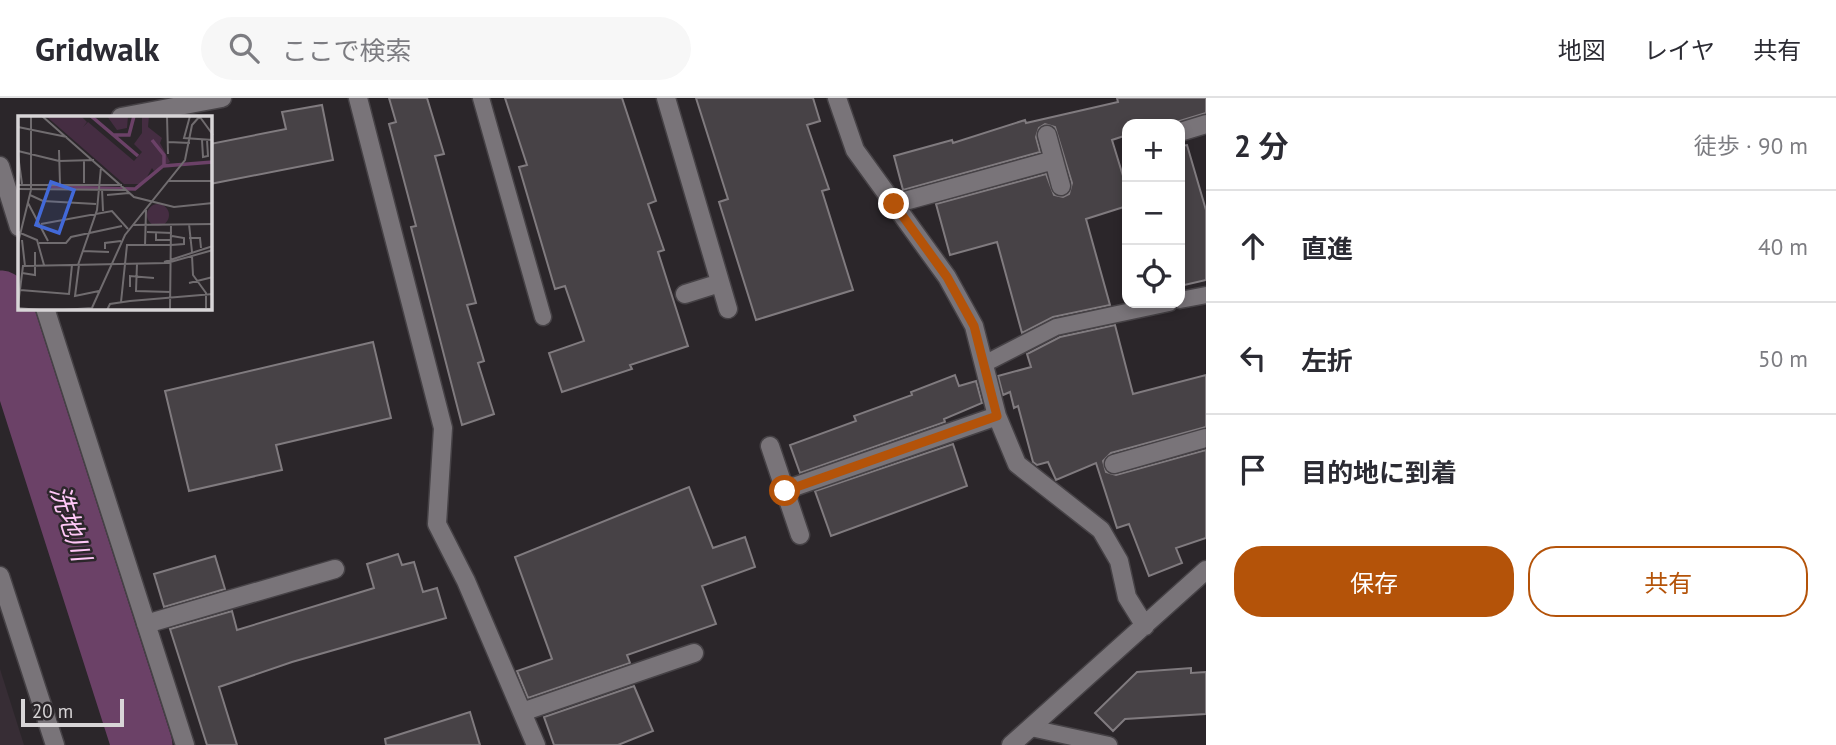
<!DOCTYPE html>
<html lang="ja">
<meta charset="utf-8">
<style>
body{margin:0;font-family:"PT Sans","Noto Sans JP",sans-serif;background:#f7f7f7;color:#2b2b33}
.controls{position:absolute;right:21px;top:21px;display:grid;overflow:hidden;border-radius:14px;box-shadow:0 4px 10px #0003}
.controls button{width:63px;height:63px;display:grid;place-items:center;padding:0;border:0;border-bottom:2px solid #e1e1e2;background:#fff;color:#2b2b33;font:35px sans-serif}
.scale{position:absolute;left:21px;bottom:18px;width:103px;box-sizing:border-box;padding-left:7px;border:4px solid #d8d5d7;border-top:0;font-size:19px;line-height:24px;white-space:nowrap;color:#d8d5d7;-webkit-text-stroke:5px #2b262a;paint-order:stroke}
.stop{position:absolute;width:21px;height:21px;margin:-16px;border:5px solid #b45309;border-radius:50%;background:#fff}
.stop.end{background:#b45309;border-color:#fff;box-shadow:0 2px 7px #0008}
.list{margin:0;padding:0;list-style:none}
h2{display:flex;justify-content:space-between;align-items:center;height:91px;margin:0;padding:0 28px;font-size:30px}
h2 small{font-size:23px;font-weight:400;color:#7c7c81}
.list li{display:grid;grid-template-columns:46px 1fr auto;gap:21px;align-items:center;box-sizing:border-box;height:112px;padding:0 28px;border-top:2px solid #e1e1e2}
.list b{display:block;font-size:26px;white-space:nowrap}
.list em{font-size:23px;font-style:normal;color:#7c7c81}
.actions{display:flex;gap:14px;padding:21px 28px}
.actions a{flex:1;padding:16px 0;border:2px solid #b45309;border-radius:28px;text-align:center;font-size:24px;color:#b45309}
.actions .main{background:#b45309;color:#fff}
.icon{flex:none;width:38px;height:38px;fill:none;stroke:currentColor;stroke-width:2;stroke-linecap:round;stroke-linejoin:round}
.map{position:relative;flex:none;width:1206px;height:647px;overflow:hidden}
header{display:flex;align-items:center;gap:42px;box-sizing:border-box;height:98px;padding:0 35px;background:#fff;border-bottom:2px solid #e1e1e2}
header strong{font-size:33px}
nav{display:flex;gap:38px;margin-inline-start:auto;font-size:24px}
.search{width:490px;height:63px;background:#f7f7f7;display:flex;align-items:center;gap:18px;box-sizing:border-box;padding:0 24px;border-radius:38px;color:#7c7c81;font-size:26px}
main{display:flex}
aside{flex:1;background:#fff}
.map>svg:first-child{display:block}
.built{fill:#372d35}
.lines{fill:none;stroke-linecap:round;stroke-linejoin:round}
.river{stroke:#6b4167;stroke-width:61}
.building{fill:#474246;stroke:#807b7f;stroke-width:2}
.lane-casing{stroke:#464246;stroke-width:19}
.street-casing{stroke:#464246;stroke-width:21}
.secondary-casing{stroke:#464246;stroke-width:21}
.lane{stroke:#797479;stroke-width:16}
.street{stroke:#797479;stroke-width:18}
.secondary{stroke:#797479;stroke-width:18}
.route{stroke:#b45309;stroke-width:9}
.labels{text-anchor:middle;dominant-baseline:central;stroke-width:5;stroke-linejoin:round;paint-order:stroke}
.water-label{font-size:26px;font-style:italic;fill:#fec7f7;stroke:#2b262a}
.inset-river{fill:none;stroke:#6b4167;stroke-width:3.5}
.inset-road{fill:none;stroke:#706c6f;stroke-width:2}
.view{fill:#4269d8;fill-opacity:0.15;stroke:#4269d8;stroke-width:3.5}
.inset-edge{fill:none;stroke:#d8d5d7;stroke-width:3.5}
</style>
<header>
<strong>Gridwalk</strong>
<div class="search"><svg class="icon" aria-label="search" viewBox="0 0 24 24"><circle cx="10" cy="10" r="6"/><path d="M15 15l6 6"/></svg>ここで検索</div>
<nav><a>地図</a><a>レイヤ</a><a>共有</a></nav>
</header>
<main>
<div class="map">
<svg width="1206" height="647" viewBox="0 0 1206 647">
<rect width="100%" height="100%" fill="#2b262a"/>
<path class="built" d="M0,571L24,647H0Z"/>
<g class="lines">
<path class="river" d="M0,203L142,647"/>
</g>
<path class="building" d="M389,0H427L444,56L435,58L476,205L467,207L484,263L478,265L494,316L462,327L411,129L416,128L389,26L396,24Z
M505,0H622L656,103L648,106L664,152L658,154L688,248L630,267L632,271L562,294L549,255L584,243L565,188L555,191L519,69L527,67Z
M696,0H813L820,23L807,27L829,91L822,93L853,192L756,222L719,104L728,101Z
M1117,0H1206V15L1170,26H1127V37L1112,42L1127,91V108L1086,121L1110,207L1053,219L1022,235L997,144L950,157L936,106L1046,76L1054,97L1063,99L1069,96L1072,85L1055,29L1045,26L1039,30L1036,39L1040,54L903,92L894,58L952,42L953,45L1025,22L1026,25L1118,4Z
M322,7L333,62L210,86V46L286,31L282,14Z
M1187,47L1206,112V182L1180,188V48Z
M1115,227L1133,296L1206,277V329L1111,355L1103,363L1106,374L1116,377L1206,352V440L1176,450L1182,465L1149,478L1129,426L1117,430L1096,365L1056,382L1048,364L1037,367L1033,364L1018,308L1014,310L1010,294L1003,297L998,278L1031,269L1027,256L1060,239Z
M373,244L391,320L276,347L282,372L189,393L165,293Z
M955,277L959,288L976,283L982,305L944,321L945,324L800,375L790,347L856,323L854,318L912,297L911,294Z
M953,346L967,388L831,438L815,393Z
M689,389L713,450L745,439L755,469L702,488L716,526L627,557L630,565L528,600L517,573L552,561L515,459Z
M398,456L402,467L414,464L423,494L437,490L446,520L292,564L219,589L237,647H207L170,531L232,513L237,532L374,490L367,466Z
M215,458L225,491L164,509L154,476Z
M1191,570V575L1206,574V616L1125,621L1113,633L1095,615L1137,574Z
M634,588L653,633L618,647H554L544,619Z
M470,614L480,647H386L385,641Z"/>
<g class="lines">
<g class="lane-casing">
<path id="lane" d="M481,0L543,219
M1180,202L1206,197
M984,266L1056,229L1169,205
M1031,630L1109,647"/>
</g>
<g class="street-casing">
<path id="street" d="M358,0L443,330L437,426L466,483L536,647
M666,0L728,211
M837,0L855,52L947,179L974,228L997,318L1017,366L1101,432L1119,463L1127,499L1145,528
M121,19L222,0
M1180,34L1206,26
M1047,37L1061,88
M0,68L19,129
M894,106L1054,62
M685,196L720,185
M45,210L185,647
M770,348L800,437
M1114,366L1206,340
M785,392L997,318
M146,526L335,471
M522,614L694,555
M1011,647L1206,472"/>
</g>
<g class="secondary-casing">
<path id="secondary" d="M0,478L55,647"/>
</g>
<use href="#lane" class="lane"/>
<use href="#street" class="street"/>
<use href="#secondary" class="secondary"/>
</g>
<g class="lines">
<path class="route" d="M785,393L997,318L974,228L947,179L894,106"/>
</g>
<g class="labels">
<g class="water-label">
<text transform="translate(71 425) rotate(72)">洗地川</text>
</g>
</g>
<g transform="translate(18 18)">
<rect width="194" height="194" fill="#2b262a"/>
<path d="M28,0H63L69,6L65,11L70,6L116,45L124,36L116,28L124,17V0H131L130,11L144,22L142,27L152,46L136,55L134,52L125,68H106ZM89,0H110L109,12L99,14ZM129 99a11 11 0 1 1 22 0a11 11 0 1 1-22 0Z" fill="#452d42"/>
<path class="inset-river" d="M73,0L120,40M95,19H111L116,0M134,24L146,39V50M33,71L117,73L145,50L195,46"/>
<path class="inset-road" d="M24,0L116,81L156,91L195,87M149,0L150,38M172,0L166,22L195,24M182,1L195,19M0,11L49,21M184,24L185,41L190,40L189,24M150,26L172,27M41,34L42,68M0,35L41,45L76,44M0,39L4,68M66,45V67M151,65H195M0,69H104M0,73L108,74M84,73L85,95M12,79L25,85L78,88M89,79L111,77M10,87L30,125M23,108L94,95L110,113M171,108L174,136M115,109L195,108M0,116L19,124L26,149M129,116L154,117M138,117V124H153M171,122H182L183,132M4,124L7,150M0,127L13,74V0M21,127H48L53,121L104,110M153,129L166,128V122L154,120M127,130L128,94M87,133V127L103,125M65,135L91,136M174,140L175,159L188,177V194M146,146L195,130M119,148L118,175L153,176M60,149L79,94L83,51M61,149L57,180L81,175M4,157L17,159V136M171,167L195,161M112,171V160L136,162M2,174L51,178L54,149M103,186L109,129H153M0,189L5,150L149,147L195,134M0,192L21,194M45,194L74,192M73,194L107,119L167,44L174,9L182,0M89,194L92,188L112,185L195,178M128,194L195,193M152,194L153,109"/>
<path class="view" d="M33,66L56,74L41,117L18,109Z"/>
<rect width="194" height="194" class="inset-edge"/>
</g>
</svg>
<div class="controls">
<button>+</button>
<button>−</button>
<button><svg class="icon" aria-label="locate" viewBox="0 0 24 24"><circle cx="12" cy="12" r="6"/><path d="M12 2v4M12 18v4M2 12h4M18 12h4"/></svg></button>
</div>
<div class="scale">20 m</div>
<div class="stop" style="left:785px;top:393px"></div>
<div class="stop end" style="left:894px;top:106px"></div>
</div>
<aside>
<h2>2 分<small>徒歩 · 90 m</small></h2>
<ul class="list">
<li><svg class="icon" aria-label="ahead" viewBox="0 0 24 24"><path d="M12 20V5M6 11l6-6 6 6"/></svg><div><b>直進</b></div><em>40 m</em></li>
<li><svg class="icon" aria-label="left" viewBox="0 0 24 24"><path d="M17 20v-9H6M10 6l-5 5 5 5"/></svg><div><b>左折</b></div><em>50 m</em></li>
<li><svg class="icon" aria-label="arrive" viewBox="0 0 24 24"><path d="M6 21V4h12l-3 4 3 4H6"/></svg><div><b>目的地に到着</b></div></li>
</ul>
<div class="actions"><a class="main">保存</a><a>共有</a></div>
</aside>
</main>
